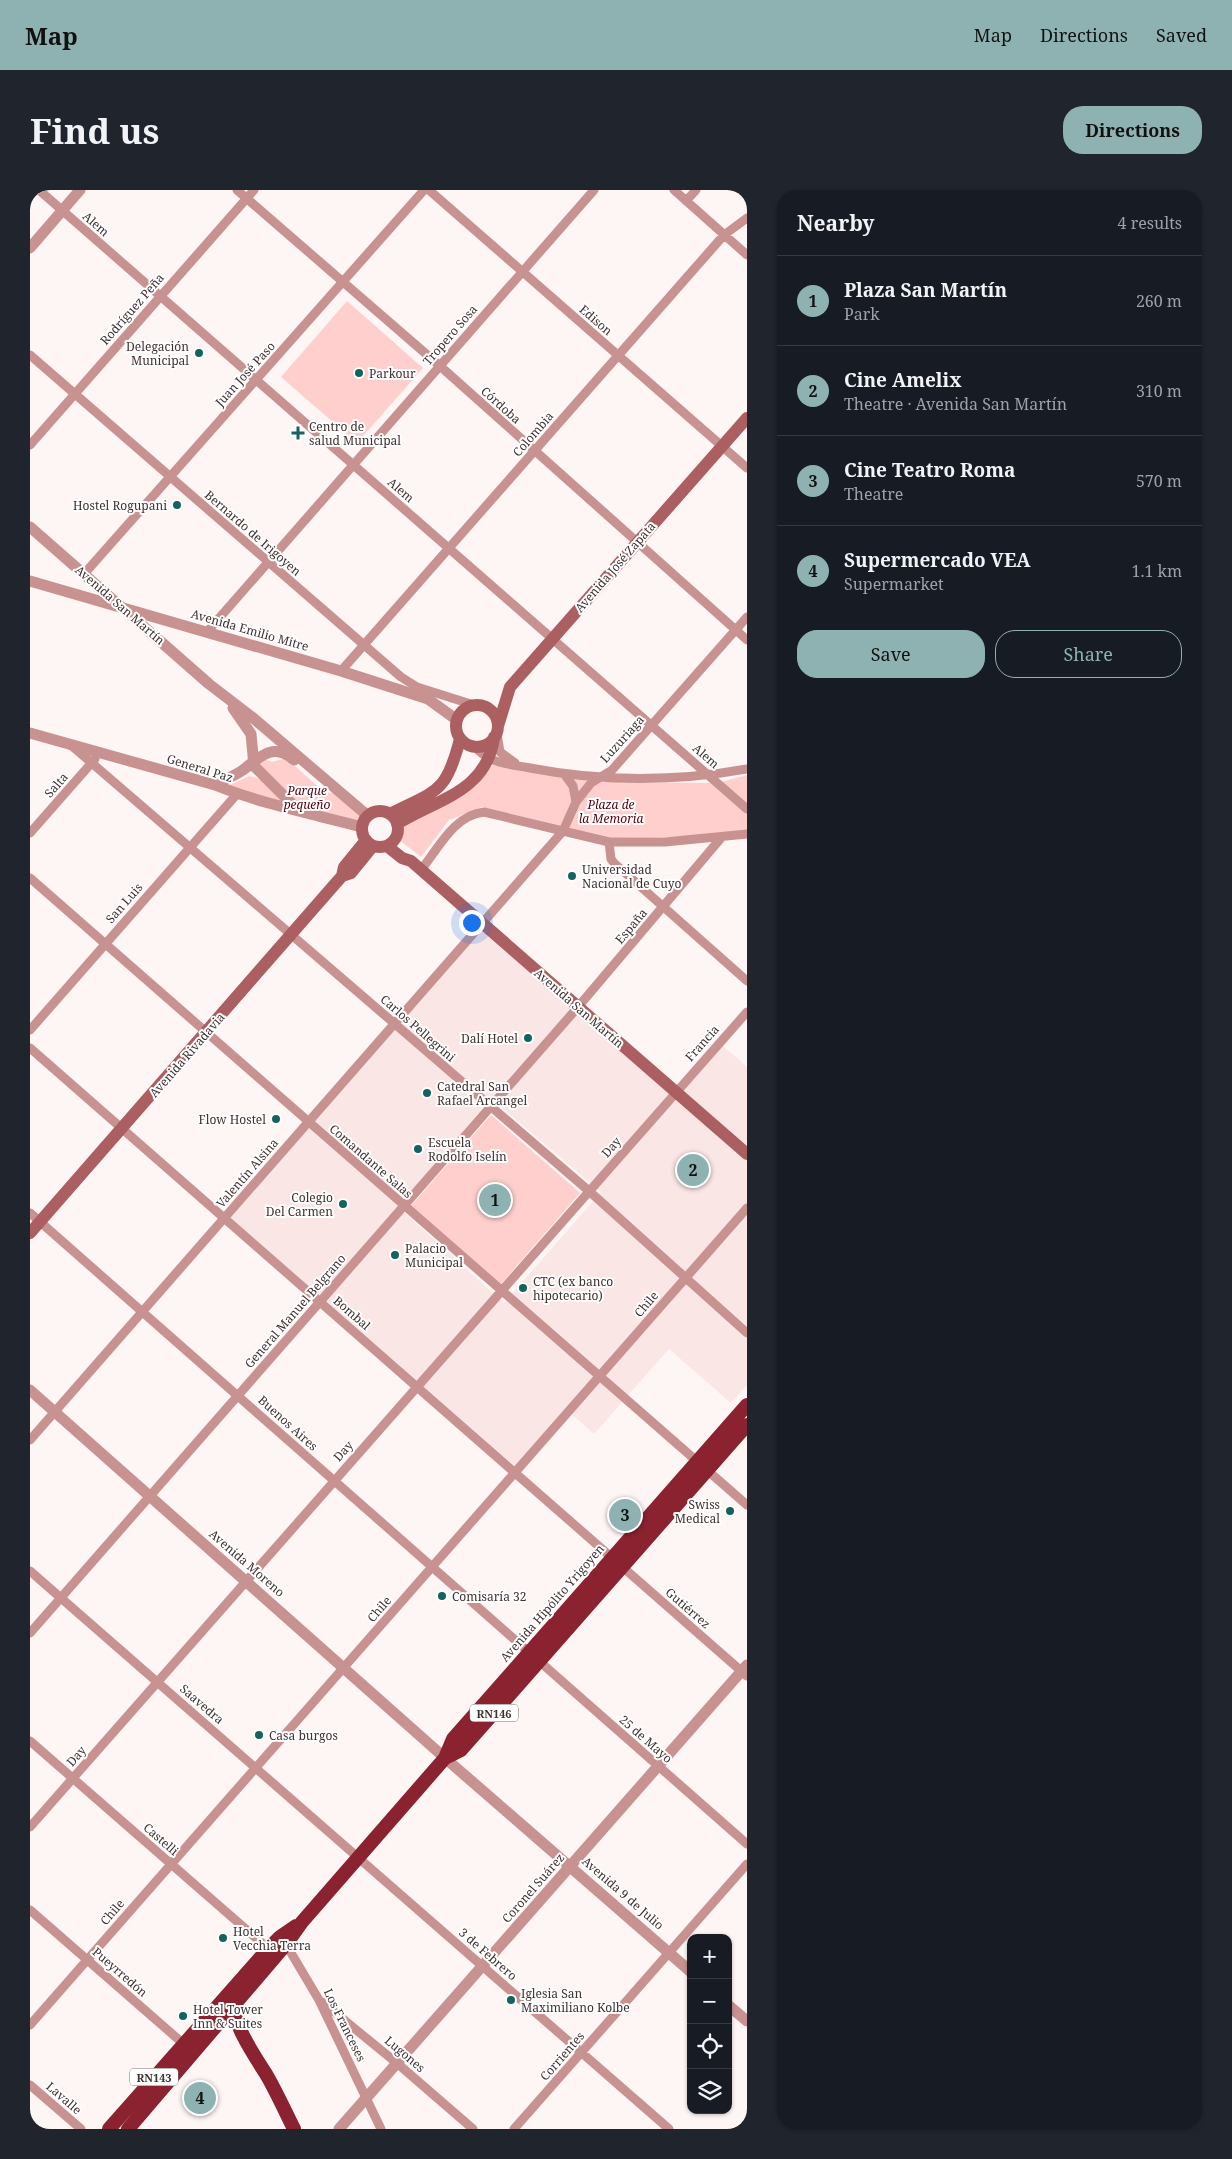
<!DOCTYPE html>
<meta charset="utf-8">
<style>
body{margin:0;font-family:"Noto Serif",serif;background:#20242c;color:#f1f3f6}
.controls{position:absolute;right:15px;bottom:15px;display:grid;overflow:hidden;border-radius:10px;box-shadow:0 1px 4px #0004}
.controls button{width:45px;height:45px;display:grid;place-items:center;padding:0;border:0;border-bottom:1px solid #363941;background:#171b24;color:#f1f3f6;font:25px sans-serif}
.you{position:absolute;left:441px;top:732px;width:18px;height:18px;margin:-12px;border:4px solid #fff;border-radius:50%;background:#1a73e8;box-shadow:0 0 0 8px #1a73e833}
.badge{display:grid;place-items:center;width:32px;height:32px;border-radius:50%;background:#8eb2b2;color:#111;font-size:16px;font-weight:700}
.pin{position:absolute;translate:-50% -50%;border:2px solid #fff;box-shadow:0 1px 5px #0006}
.list{margin:0;padding:0;list-style:none}
h2{display:flex;justify-content:space-between;align-items:center;height:65px;margin:0;padding:0 20px;font-size:21px}
h2 small{font-size:16px;font-weight:400;color:#9ea1a6}
.list li{display:grid;grid-template-columns:32px 1fr auto;gap:15px;align-items:center;box-sizing:border-box;height:90px;padding:0 20px;border-top:1px solid #363941}
.list b{display:block;font-size:19px;white-space:nowrap}
.list p{margin:0;font-size:16px;white-space:nowrap;color:#9ea1a6}
.list em{font-size:16px;font-style:normal;color:#9ea1a6}
.actions{display:flex;gap:10px;padding:15px 20px}
.actions a{flex:1;padding:11px 0;border:1px solid #8eb2b2;border-radius:20px;text-align:center;font-size:18px;color:#8eb2b2}
.actions .main{background:#8eb2b2;color:#111}
.icon{flex:none;width:28px;height:28px;fill:none;stroke:currentColor;stroke-width:2;stroke-linecap:round;stroke-linejoin:round}
.map{position:relative;flex:none;width:717px;height:1939px;overflow:hidden;border-radius:20px}
header{display:flex;align-items:center;gap:30px;box-sizing:border-box;height:70px;padding:0 25px;background:#8eb2b2;color:#111}
header strong{font-size:24px}
nav{display:flex;gap:28px;margin-inline-start:auto;font-size:18px}
.intro{display:flex;align-items:center;justify-content:space-between;box-sizing:border-box;height:120px;padding:0 30px}
h1{margin:0;font-size:35px}
.button{padding:12px 22px;border-radius:20px;background:#8eb2b2;color:#111;font-size:18px;font-weight:700}
main{display:flex;gap:30px;padding:0 30px}
aside{flex:1;background:#171b24;border-radius:20px;box-shadow:0 1px 4px #0004}
.map>svg:first-child{display:block}
.built{fill:#fbe6e6;fill-rule:evenodd}
.green{fill:#ffcfce}
.water{fill:#54aea7}
.lines{fill:none;stroke-linecap:round;stroke-linejoin:round}
.minor{stroke:#c89291;stroke-width:9}
.tertiary{stroke:#c89291;stroke-width:11}
.secondary{stroke:#ac5f60;stroke-width:12}
.trunk{stroke:#8a2230;stroke-width:14}
.poi-dot{fill:#14635e;stroke:#fff;stroke-width:2}
.labels{text-anchor:middle;dominant-baseline:central;stroke-width:4;stroke-linejoin:round;paint-order:stroke}
.shield{fill:#fff;stroke:#796e6d;stroke-width:1}
.shield-label{font-size:11px;font-weight:bold;fill:#40302f}
.street-label{font-size:12px;fill:#40302f;stroke:#fff}
.poi-label{font-size:12px;fill:#40302f;stroke:#fff;text-anchor:start}
.park-label{font-size:12px;font-style:italic;fill:#55000f;stroke:#fff}
</style>
<header>
<strong>Map</strong>
<nav><a>Map</a><a>Directions</a><a>Saved</a></nav>
</header>
<div class="intro"><h1>Find us</h1><a class="button">Directions</a></div>
<main>
<div class="map">
<svg width="717" height="1939" viewBox="0 0 717 1939">
<rect width="100%" height="100%" fill="#fef5f5"/>
<path class="built" d="M452,738L646,906L692,855L717,877V1195L701,1213L639,1159L564,1244L536,1219L485,1276L199,1027ZM461,908L571,1002L474,1113L368,1017Z"/>
<path class="green" d="M317,111L393,178L327,253L251,187Z
M256,568L294,602L303,603L334,626L330,634L268,620L229,577L230,570L234,569L242,572Z
M463,575L575,592L687,593L717,585V640L691,646L575,648L452,617L419,630L391,667L368,649L374,634L446,596Z
M220,586L235,591L254,613L197,596Z
M461,925L550,1003L469,1096L380,1017Z"/>
<path class="water" d="M450 1006a12 12 0 1 1 24 0a12 12 0 1 1-24 0Z"/>
<g class="lines">
<path class="minor" d="M9,0L717,619
M207,0L410,176L717,450
M399,0L717,278
M644,0L717,65
M656,11L666,0
M0,165L371,487L387,497L444,515
M0,255L224,0
M54,384L394,0
M177,442L564,0
M311,481L694,45L717,28
M467,544L470,562L485,573
M42,556L559,1001L717,1143
M445,557C460,574 479,574 500,578C573,592 644,592 717,579
M535,585L543,596L546,612
M0,643L65,569
M579,652L581,669L584,673L717,791
M391,680C408,659 424,625 454,622L579,652H635L717,644
M0,688L717,1315
M0,840L207,604
M0,858L717,1486
M0,1023L717,1654
M0,1250L533,641L546,612L561,593L582,580L717,427
M0,1381L639,1939
M0,1443L548,817L691,648
M0,1551L241,1761
M0,1637L717,822
M0,1720L156,1856
M254,1751L289,1810L351,1939
M292,1812L368,1874L443,1939
M0,1835L717,1018
M0,1895L51,1939
M484,1939L717,1674
M716,1939L717,1937"/>
<path class="tertiary" d="M0,58L50,0
M0,337L179,494L222,527L338,626
M0,391L311,481L398,509L427,530
M203,518L221,544L224,576L268,620
M0,543L185,595C232,614 283,624 332,637
M185,595C194,590 204,586 213,580C229,568 243,551 264,570
M0,1200L415,1568L661,1782
M698,1815L717,1831
M309,1939L717,1475"/>
<path class="secondary" d="M426 536a21 21 0 1 1 42 0a21 21 0 1 1-42 0Z
M468,536L480,497L717,228
M332 639a18 18 0 1 1 36 0a18 18 0 1 1-36 0Z
M360,624C407,600 416,604 430,549
M367,634C407,609 457,602 464,547
M357,656L372,668L381,671L717,964
M312,686L321,683L343,656
M0,1043L312,686L314,677L336,650"/>
<path class="trunk" d="M415,1568L431,1560L717,1235
M203,1811C202,1833 224,1865 236,1884C246,1901 255,1921 264,1939
M79,1939L238,1759L250,1747L266,1736
M98,1939L257,1753L272,1732L415,1568L423,1549L717,1215"/>
</g>
<g class="poi-dot">
<circle cx="169" cy="163" r="5"/>
<circle cx="329" cy="183" r="5"/>
<path d="M265.5 235.5h5v5h5v5h-5v5h-5v-5h-5v-5h5z"/>
<circle cx="147" cy="315" r="5"/>
<circle cx="542" cy="686" r="5"/>
<circle cx="498" cy="848" r="5"/>
<circle cx="397" cy="903" r="5"/>
<circle cx="246" cy="929" r="5"/>
<circle cx="388" cy="959" r="5"/>
<circle cx="313" cy="1014" r="5"/>
<circle cx="365" cy="1065" r="5"/>
<circle cx="493" cy="1098" r="5"/>
<circle cx="700" cy="1321" r="5"/>
<circle cx="412" cy="1406" r="5"/>
<circle cx="229" cy="1545" r="5"/>
<circle cx="193" cy="1748" r="5"/>
<circle cx="481" cy="1810" r="5"/>
<circle cx="153" cy="1826" r="5"/>
</g>
<g class="labels">
<g class="shield">
<rect x="440" y="1514.5" width="48" height="17" rx="4"/>
<rect x="100" y="1878.5" width="48" height="17" rx="4"/>
</g>
<g class="shield-label">
<text x="464" y="1523">RN146</text>
<text x="124" y="1887">RN143</text>
</g>
<g class="street-label">
<text transform="translate(66 34) rotate(41)">Alem</text>
<text transform="translate(102 119) rotate(-49)">Rodríguez Peña</text>
<text transform="translate(566 130) rotate(41)">Edison</text>
<text transform="translate(420 145) rotate(-49)">Tropero Sosa</text>
<text transform="translate(215 184) rotate(-48)">Juan José Paso</text>
<text transform="translate(471 215) rotate(42)">Córdoba</text>
<text transform="translate(503 244) rotate(-49)">Colombia</text>
<text transform="translate(371 300) rotate(41)">Alem</text>
<text transform="translate(223 343) rotate(41)">Bernardo de Irigoyen</text>
<text transform="translate(585 377) rotate(-49)">Avenida José Zapata</text>
<text transform="translate(90 415) rotate(41)">Avenida San Martín</text>
<text transform="translate(220 440) rotate(16)">Avenida Emilio Mitre</text>
<text transform="translate(592 549) rotate(-48)">Luzuriaga</text>
<text transform="translate(676 566) rotate(41)">Alem</text>
<text transform="translate(170 578) rotate(17)">General Paz</text>
<text transform="translate(26 595) rotate(-49)">Salta</text>
<text transform="translate(94 713) rotate(-49)">San Luis</text>
<text transform="translate(601 736) rotate(-50)">España</text>
<text transform="translate(549 818) rotate(41)">Avenida San Martín</text>
<text transform="translate(388 838) rotate(41)">Carlos Pellegrini</text>
<text transform="translate(672 853) rotate(-48)">Francia</text>
<text transform="translate(157 865) rotate(-49)">Avenida Rivadavia</text>
<text transform="translate(581 957) rotate(-49)">Day</text>
<text transform="translate(341 971) rotate(41)">Comandante Salas</text>
<text transform="translate(217 983) rotate(-49)">Valentín Alsina</text>
<text transform="translate(616 1114) rotate(-49)">Chile</text>
<text transform="translate(265 1121) rotate(-49)">General Manuel Belgrano</text>
<text transform="translate(322 1123) rotate(41)">Bombal</text>
<text transform="translate(258 1233) rotate(42)">Buenos Aires</text>
<text transform="translate(313 1261) rotate(-48)">Day</text>
<text transform="translate(217 1373) rotate(41)">Avenida Moreno</text>
<text transform="translate(522 1413) rotate(-49)">Avenida Hipólito Yrigoyen</text>
<text transform="translate(658 1418) rotate(41)">Gutiérrez</text>
<text transform="translate(349 1419) rotate(-49)">Chile</text>
<text transform="translate(172 1514) rotate(41)">Saavedra</text>
<text transform="translate(616 1549) rotate(41)">25 de Mayo</text>
<text transform="translate(46 1566) rotate(-49)">Day</text>
<text transform="translate(131 1649) rotate(41)">Castelli</text>
<text transform="translate(503 1698) rotate(-49)">Coronel Suárez</text>
<text transform="translate(593 1703) rotate(41)">Avenida 9 de Julio</text>
<text transform="translate(82 1722) rotate(-49)">Chile</text>
<text transform="translate(458 1764) rotate(41)">3 de Febrero</text>
<text transform="translate(90 1782) rotate(41)">Pueyrredón</text>
<text transform="translate(315 1835) rotate(64)">Los Franceses</text>
<text transform="translate(375 1864) rotate(40)">Lugones</text>
<text transform="translate(532 1866) rotate(-49)">Corrientes</text>
<text transform="translate(34 1908) rotate(41)">Lavalle</text>
</g>
<g class="poi-label">
<text x="159" y="156" text-anchor="end">Delegación<tspan x="159" dy="14">Municipal</tspan></text>
<text x="339" y="183">Parkour</text>
<text x="279" y="236">Centro de<tspan x="279" dy="14">salud Municipal</tspan></text>
<text x="137" y="315" text-anchor="end">Hostel Rogupani</text>
<text x="552" y="679">Universidad<tspan x="552" dy="14">Nacional de Cuyo</tspan></text>
<text x="488" y="848" text-anchor="end">Dalí Hotel</text>
<text x="407" y="896">Catedral San<tspan x="407" dy="14">Rafael Arcangel</tspan></text>
<text x="236" y="929" text-anchor="end">Flow Hostel</text>
<text x="398" y="952">Escuela<tspan x="398" dy="14">Rodolfo Iselín</tspan></text>
<text x="303" y="1007" text-anchor="end">Colegio<tspan x="303" dy="14">Del Carmen</tspan></text>
<text x="375" y="1058">Palacio<tspan x="375" dy="14">Municipal</tspan></text>
<text x="503" y="1091">CTC (ex banco<tspan x="503" dy="14">hipotecario)</tspan></text>
<text x="690" y="1314" text-anchor="end">Swiss<tspan x="690" dy="14">Medical</tspan></text>
<text x="422" y="1406">Comisaría 32</text>
<text x="239" y="1545">Casa burgos</text>
<text x="203" y="1741">Hotel<tspan x="203" dy="14">Vecchia Terra</tspan></text>
<text x="491" y="1803">Iglesia San<tspan x="491" dy="14">Maximiliano Kolbe</tspan></text>
<text x="163" y="1819">Hotel Tower<tspan x="163" dy="14">Inn &amp; Suites</tspan></text>
</g>
<g class="park-label">
<text x="277" y="600">Parque<tspan x="277" dy="14">pequeño</tspan></text>
<text x="581" y="614">Plaza de<tspan x="581" dy="14">la Memoria</tspan></text>
</g>
</g>
</svg>
<div class="controls">
<button>+</button>
<button>−</button>
<button><svg class="icon" aria-label="locate" viewBox="0 0 24 24"><circle cx="12" cy="12" r="6"/><path d="M12 2v4M12 18v4M2 12h4M18 12h4"/></svg></button>
<button><svg class="icon" aria-label="layers" viewBox="0 0 24 24"><path d="M12 4l9 5-9 5-9-5zM3 14l9 5 9-5"/></svg></button>
</div>
<div class="you"></div>
<div class="pin badge" style="left:465px;top:1010px">1</div>
<div class="pin badge" style="left:663px;top:980px">2</div>
<div class="pin badge" style="left:595px;top:1325px">3</div>
<div class="pin badge" style="left:170px;top:1908px">4</div>
</div>
<aside>
<h2>Nearby<small>4 results</small></h2>
<ul class="list">
<li><span class="badge">1</span><div><b>Plaza San Martín</b><p>Park</p></div><em>260 m</em></li>
<li><span class="badge">2</span><div><b>Cine Amelix</b><p>Theatre · Avenida San Martín</p></div><em>310 m</em></li>
<li><span class="badge">3</span><div><b>Cine Teatro Roma</b><p>Theatre</p></div><em>570 m</em></li>
<li><span class="badge">4</span><div><b>Supermercado VEA</b><p>Supermarket</p></div><em>1.1 km</em></li>
</ul>
<div class="actions"><a class="main">Save</a><a>Share</a></div>
</aside>
</main>
